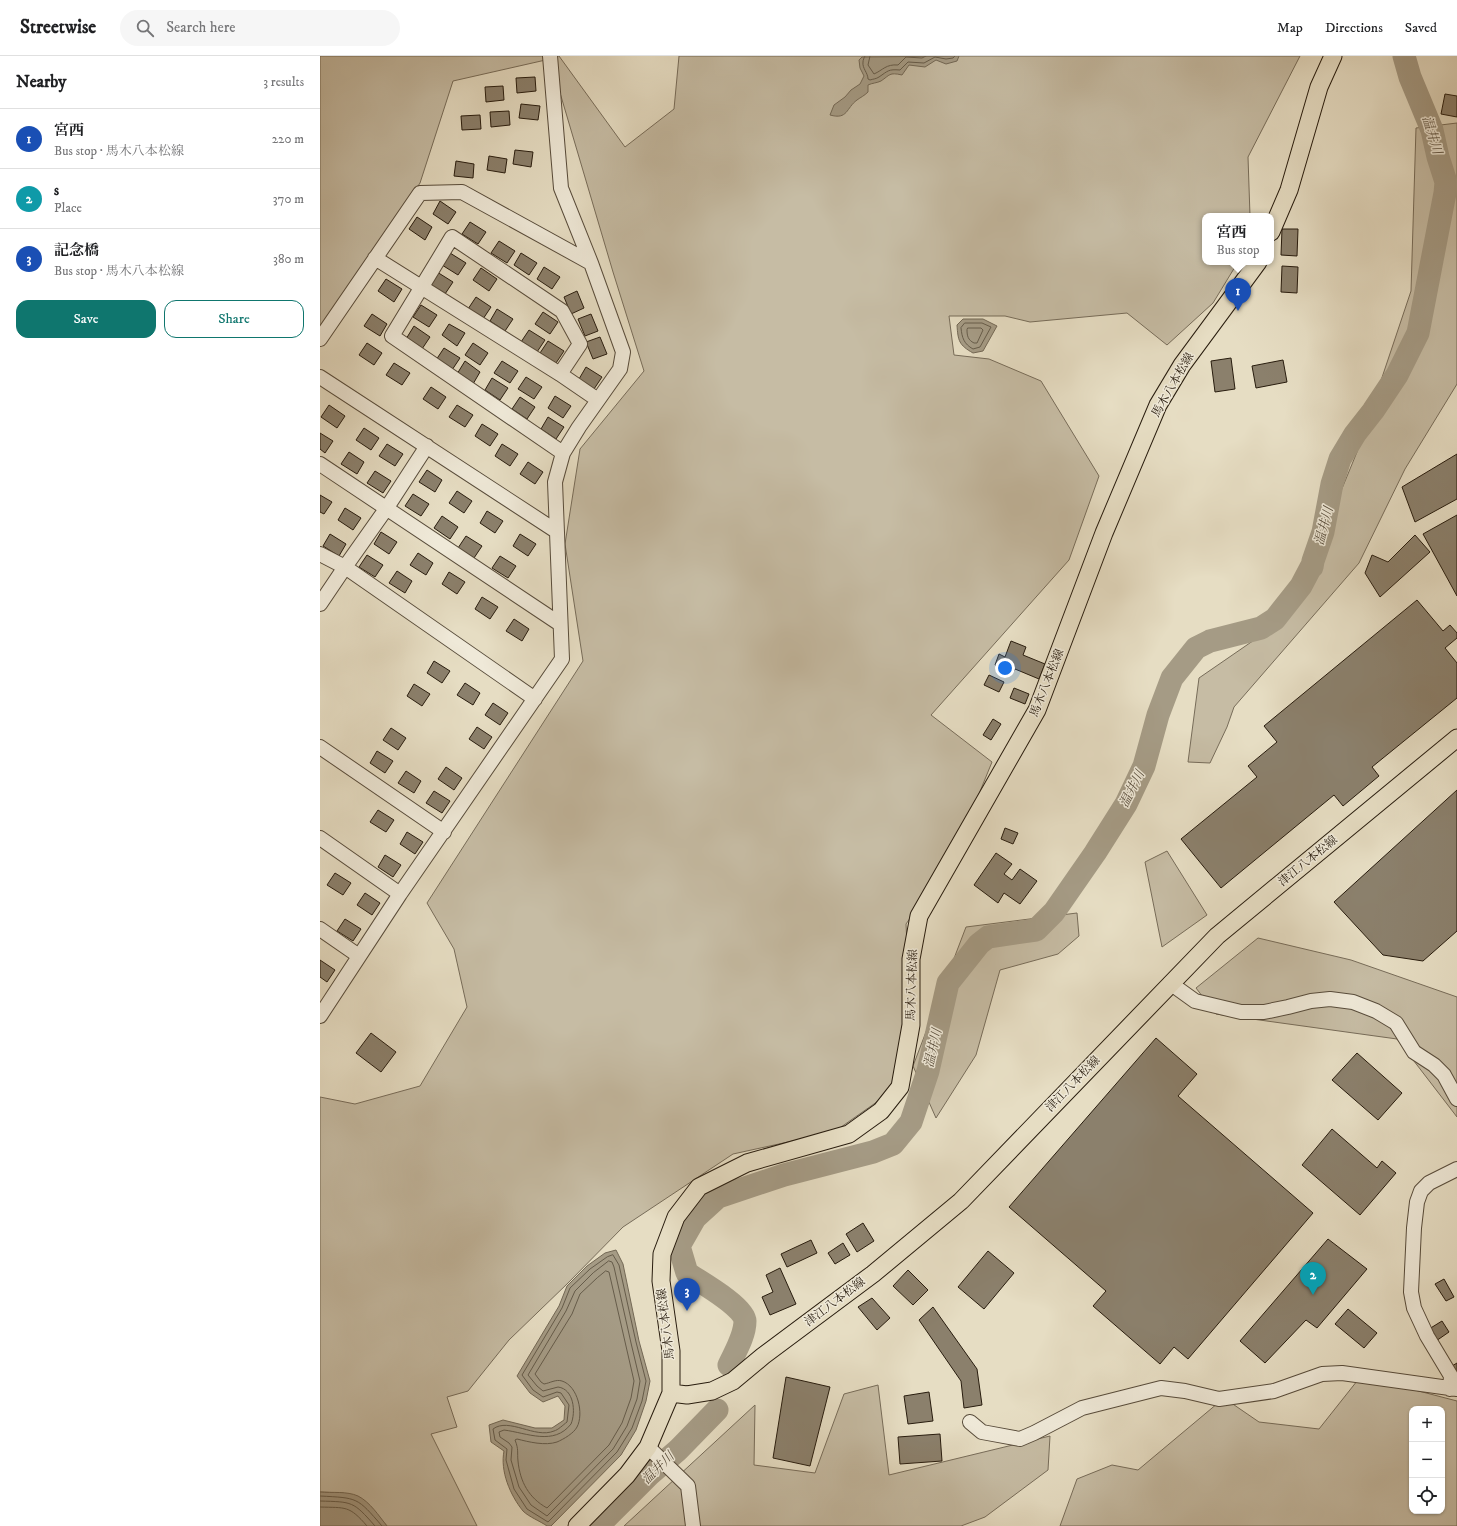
<!DOCTYPE html>
<meta charset="utf-8">
<style>
body{margin:0;font-family:"IM FELL DW Pica","Noto Serif JP",serif;background:#f6f6f6;color:#202124}
.controls{position:absolute;right:12px;bottom:12px;display:grid;overflow:hidden;border-radius:8px;box-shadow:0 1px 3px #0004}
.controls button{width:36px;height:36px;display:grid;place-items:center;padding:0;border:0;border-bottom:1px solid #e0e0e0;background:#fff;color:#202124;font:20px sans-serif}
.you{position:absolute;left:685px;top:612px;width:14px;height:14px;margin:-10px;border:3px solid #fff;border-radius:50%;background:#1a73e8;box-shadow:0 0 0 6px #1a73e833}
.badge{display:grid;place-items:center;width:26px;height:26px;border-radius:50%;background:#0f766e;color:#fff;font-size:13px;font-weight:700}
.pin{position:absolute;translate:-50% -33px;filter:drop-shadow(0 1px 2px #0008)}
.pin::after{content:'';position:absolute;top:21px;width:14px;height:12px;background:inherit;clip-path:polygon(0 0,100% 0,50% 100%)}
.popup{position:absolute;left:882px;top:157px;width:72px;height:52px;box-sizing:border-box;display:grid;place-content:center;border-radius:8px;background:#fff;filter:drop-shadow(0 1px 3px #0005);font-size:13px;white-space:nowrap;color:#757577}
.popup b{font-size:15px;color:#202124}
.popup::after{content:'';position:absolute;left:50%;top:100%;margin-left:-8px;border:8px solid transparent;border-top-color:#fff}
.list{margin:0;padding:0;list-style:none}
h2{display:flex;justify-content:space-between;align-items:center;height:52px;margin:0;padding:0 16px;font-size:17px}
h2 small{font-size:13px;font-weight:400;color:#757577}
.list li{display:grid;grid-template-columns:26px 1fr auto;gap:12px;align-items:center;box-sizing:border-box;height:60px;padding:0 16px;border-top:1px solid #e0e0e0}
.list b{display:block;font-size:15px;white-space:nowrap}
.list p{margin:0;font-size:13px;white-space:nowrap;color:#757577}
.list em{font-size:13px;font-style:normal;color:#757577}
.actions{display:flex;gap:8px;padding:12px 16px}
.actions a{flex:1;padding:9px 0;border:1px solid #0f766e;border-radius:12px;text-align:center;font-size:14px;color:#0f766e}
.actions .main{background:#0f766e;color:#fff}
.icon{flex:none;width:22px;height:22px;fill:none;stroke:currentColor;stroke-width:2;stroke-linecap:round;stroke-linejoin:round}
.map{position:relative;flex:none;width:1137px;height:1470px;overflow:hidden}
header{display:flex;align-items:center;gap:24px;box-sizing:border-box;height:56px;padding:0 20px;background:#fff;border-bottom:1px solid #e0e0e0}
header strong{font-size:19px}
nav{display:flex;gap:22px;margin-inline-start:auto;font-size:14px}
.search{width:280px;height:36px;background:#f6f6f6;display:flex;align-items:center;gap:10px;box-sizing:border-box;padding:0 14px;border-radius:22px;color:#757577;font-size:15px}
main{display:flex}
aside{flex:1;background:#fff}
.map>svg:first-child{display:block}
.green{fill:#c6bca4;stroke:#776c59;fill-rule:evenodd}
.water{fill:#a59b85;stroke:#736855}
.lines{fill:none;stroke-linecap:round;stroke-linejoin:round}
.shore{stroke:#665c4a;stroke-width:1}
.river{stroke:#a59b85;stroke-width:23}
.building{fill:#8b806c;stroke:#281c0e}
.minor-casing{stroke:#584c3b;stroke-width:16}
.major-casing{stroke:#281c0e;stroke-width:19}
.minor{stroke:#efe9d8;stroke-width:14}
.major{stroke:#e6ddc3;stroke-width:17}
.labels{text-anchor:middle;dominant-baseline:central;stroke-width:3;stroke-linejoin:round;paint-order:stroke}
.street-label{font-size:12px;fill:#281c0e;stroke:#efe9d8}
.water-label{font-size:13px;font-style:italic;fill:#5a4f3e;stroke:#efe9d8}
</style>
<header>
<strong>Streetwise</strong>
<div class="search"><svg class="icon" aria-label="search" viewBox="0 0 24 24"><circle cx="10" cy="10" r="6"/><path d="M15 15l6 6"/></svg>Search here</div>
<nav><a>Map</a><a>Directions</a><a>Saved</a></nav>
</header>
<main>
<aside>
<h2>Nearby<small>3 results</small></h2>
<ul class="list">
<li><span class="badge" style="background:#1a4fb4">1</span><div><b>宮西</b><p>Bus stop · 馬木八本松線</p></div><em>220 m</em></li>
<li><span class="badge" style="background:#0f9aa8">2</span><div><b>s</b><p>Place</p></div><em>370 m</em></li>
<li><span class="badge" style="background:#1a4fb4">3</span><div><b>記念橋</b><p>Bus stop · 馬木八本松線</p></div><em>380 m</em></li>
</ul>
<div class="actions"><a class="main">Save</a><a>Share</a></div>
</aside>
<div class="map">
<svg width="1137" height="1470" viewBox="0 0 1137 1470">
<rect width="100%" height="100%" fill="#e6ddc3"/>
<filter id="stains"><feTurbulence type="fractalNoise" baseFrequency=".005" numOctaves="4"/><feColorMatrix values="0 0 0 0 .2 0 0 0 0 .09 0 0 0 0 .02 0 0 0 .5 -.17"/></filter>
<radialGradient id="worn" r=".72"><stop offset=".6" stop-color="#630" stop-opacity="0"/><stop offset="1" stop-color="#630" stop-opacity=".3"/></radialGradient>
<path class="green" d="M0,0H239L305,91L354,53L359,0H980L928,101L930,160H885V206H918L893,247L847,289L807,257L710,266L685,260H629L634,299L669,303L721,325L779,420L749,504L611,659L672,706L634,799L586,868L591,969L571,1036L514,1076L413,1098L303,1171L248,1227L189,1284L148,1335L127,1341L137,1371L111,1378L157,1470H67L48,1448L23,1437L0,1436V1041L35,1048L100,1030L147,951L134,893L107,847L263,605L245,488L260,393L324,315L293,216L230,3L133,25L100,127L0,280Z
M1137,67V328L1085,413L1039,507L914,651L907,671L890,707L868,706L879,622L940,580L998,491L1037,396L1091,235L1096,72Z
M847,795L887,859L842,891L825,806Z
M757,857L759,880L738,898L680,914L656,999L616,1062L593,1010L646,871Z
M938,882L1031,904L1137,941V1061L1077,983L896,958L876,932Z
M1041,1320L1137,1345V1470H740L757,1423L792,1409L818,1414L904,1342L939,1366L999,1373ZM1092,1353H1122V1455H1092Z
M558,1329L569,1419L730,1380L728,1414L665,1461L641,1470H304L435,1349L434,1409L495,1417L524,1338Z"/>
<path class="water" d="M639,0L637,5L626,8L616,4L605,11L589,9L582,19C569,16 570,19 561,25C557,27 552,27 548,29V36C544,40 541,41 537,44C526,52 528,64 510,59L514,49L525,41L531,34L540,28L544,20L540,12L539,4L542,1Z
M643,263H663L677,270L663,295L653,297C639,289 638,285 637,269Z
M296,1194L303,1208L319,1285L330,1325L326,1345L316,1374L301,1399L231,1470H227C220,1465 209,1461 203,1455C190,1439 180,1415 184,1395L171,1386L169,1369L183,1364L215,1372H232L244,1364L245,1350L238,1340L223,1346L210,1337L197,1320L239,1250L247,1230L267,1210L285,1197Z
M0,1436C12,1437 27,1435 38,1440C50,1446 59,1460 67,1470H0Z"/>
<g class="lines">
<path class="shore" d="M545,0C544,2 543,4 543,6C542,12 548,17 548,23L550,24C553,23 556,23 559,21C568,15 568,13 580,14L588,6L604,7L615,1L626,3L633,2L635,0
M550,0L548,9L554,18C563,14 566,8 578,9L586,1L602,2L606,0
M645,267H662L671,271L660,291L653,293C644,288 642,282 641,272Z
M648,272H661L663,274L657,287H654C648,284 647,280 647,274Z
M293,1199L299,1209L316,1286L326,1325L322,1345L312,1372L297,1396L228,1466L207,1453L194,1433L186,1404L187,1393L175,1384L173,1373C189,1361 215,1383 234,1375C238,1374 243,1369 247,1366L249,1349L241,1337L237,1336L223,1341L213,1334L202,1319L242,1252L250,1232L270,1213L287,1201Z
M289,1205L292,1206L294,1211L311,1287L320,1325L317,1343L307,1370L293,1393L227,1460L211,1449L199,1431L191,1404L192,1391L189,1387L180,1381L179,1376L184,1374C207,1377 234,1390 251,1368C256,1356 254,1333 238,1331L223,1335L217,1330L208,1319L246,1255L255,1235L273,1217Z
M286,1215L289,1216L314,1325L311,1342L302,1367L289,1389L227,1452C209,1442 200,1426 198,1405C197,1396 199,1394 195,1384L197,1383C209,1386 225,1390 237,1386C244,1383 254,1377 257,1371C264,1358 258,1330 242,1325C236,1323 230,1327 224,1328L221,1326L215,1318L252,1258L260,1238L277,1222Z
M0,1440C38,1442 37,1441 62,1470
M0,1445C33,1446 33,1445 55,1470
M0,1451C26,1452 29,1449 47,1470"/>
<path class="river" d="M409,1309C415,1296 425,1280 425,1265C425,1251 379,1225 367,1217L359,1190L375,1162L398,1141L464,1119L553,1096L573,1088L591,1066L608,1015L628,927L659,888L668,881L716,874L734,856L775,797L806,748L824,710L838,659L852,622L876,592L890,585L941,572L955,563L981,530L991,511H992L993,505L1003,476L1012,428L1020,403L1035,378L1053,355L1077,319L1098,277L1125,137L1126,126L1118,101L1112,74L1090,21L1084,0
M278,1470L329,1419L358,1394L397,1354"/>
</g>
<path class="building" d="M215,21L216,35L197,37L196,22Z
M183,30L184,44L166,46L165,31Z
M1125,38L1137,40V61L1121,58Z
M201,48L220,50L218,64L199,62Z
M189,55L190,69L171,71L170,56Z
M160,59L161,73L142,74L141,60Z
M195,94L213,96L211,111L193,108Z
M169,100L187,103L185,117L167,114Z
M136,105L154,108L153,122L134,120Z
M120,145L136,156L128,168L113,158Z
M97,161L112,171L105,184L89,173Z
M150,166L166,176L158,188L142,178Z
M962,173H978L977,200L961,199Z
M179,185L195,195L187,207L171,197Z
M130,197L146,207L138,219L122,209Z
M201,197L217,207L209,219L194,209Z
M962,210L978,211L977,237L961,236Z
M224,211L240,221L232,233L217,223Z
M161,212L177,223L169,235L153,224Z
M117,216L133,226L125,238L109,228Z
M66,223L82,233L74,246L58,235Z
M257,235L264,252L251,258L244,241Z
M156,241L171,251L163,263L148,253Z
M101,249L117,259L109,271L93,261Z
M177,253L193,263L185,275L170,265Z
M223,256L238,266L230,278L215,268Z
M52,258L67,268L60,280L44,270Z
M271,258L278,275L265,280L258,263Z
M129,268L145,277L137,290L122,279Z
M94,270L110,281L102,293L86,283Z
M209,274L225,284L217,296L201,286Z
M280,281L287,298L273,303L266,286Z
M228,285L244,295L236,307L220,297Z
M47,287L62,297L54,309L39,299Z
M153,287L168,297L160,309L145,299Z
M124,292L140,302L132,314L116,304Z
M911,302L915,333L895,336L891,305Z
M963,304L967,326L936,332L932,310Z
M145,305L160,316L153,328L137,318Z
M182,305L198,315L190,327L174,317Z
M74,307L90,317L82,329L66,319Z
M266,311L282,321L274,333L259,323Z
M206,321L222,331L214,343L198,333Z
M172,322L188,332L180,344L165,334Z
M111,331L126,341L118,353L103,343Z
M235,340L251,350L243,362L228,352Z
M200,341L215,351L207,363L192,353Z
M9,349L25,360L17,372L1,361Z
M137,349L153,359L145,371L129,361Z
M228,361L244,371L236,383L221,373Z
M162,368L178,378L170,390L155,380Z
M44,372L59,382L51,394L36,384Z
M0,377L13,385L5,397L0,393Z
M67,388L83,398L75,410L59,400Z
M182,388L198,398L190,410L175,400Z
M29,396L44,406L37,418L21,408Z
M1137,398V443L1095,466L1082,431Z
M208,406L223,416L215,428L200,418Z
M107,414L122,424L115,436L99,426Z
M55,415L71,425L63,437L47,427Z
M137,435L152,445L144,457L129,447Z
M93,438L109,448L101,460L85,450Z
M0,439L12,446L4,458L0,456Z
M25,452L41,462L33,474L18,464Z
M167,455L183,465L175,477L160,467Z
M1137,459V540L1103,478Z
M122,460L138,471L130,483L114,472Z
M61,476L77,486L69,498L54,488Z
M10,478L26,488L19,500L3,490Z
M200,478L216,488L208,500L193,490Z
M1095,479L1110,496L1060,541L1045,517L1052,499L1068,506Z
M146,480L162,490L154,502L138,492Z
M98,497L113,507L106,519L90,509Z
M47,499L63,509L55,521L39,511Z
M180,500L196,510L188,522L172,512Z
M77,515L92,525L85,537L69,527Z
M129,516L145,526L137,538L122,528Z
M162,541L178,551L170,563L155,553Z
M1097,544L1123,575L1130,569L1137,577V582L1125,592L1137,607V642L1052,711L1059,720L1023,750L1014,739L901,832L861,783L937,721L928,710L957,686L944,670Z
M194,563L209,573L202,585L186,575Z
M691,585L706,591L703,599L725,608L719,623L695,613L693,617L675,609L679,598L685,601Z
M114,605L130,615L122,627L107,617Z
M669,619L684,626L679,636L664,629Z
M145,627L160,637L153,649L137,639Z
M94,628L110,638L102,650L87,640Z
M694,632L709,638L705,648L690,642Z
M173,647L188,657L180,669L165,659Z
M673,663L681,668L671,684L663,679Z
M157,671L172,681L164,693L149,683Z
M71,672L86,682L78,694L63,684Z
M57,695L73,705L65,717L50,707Z
M126,711L142,722L134,734L118,723Z
M86,715L101,725L94,737L78,727Z
M1137,734V875L1103,905L1063,899L1014,846Z
M114,735L130,745L122,757L106,747Z
M58,754L74,764L66,776L50,766Z
M685,772L698,777L693,788L681,783Z
M87,776L103,786L95,798L80,788Z
M676,797L692,808L684,818L692,824L700,813L717,825L700,848L684,837L678,847L654,829Z
M65,799L81,809L73,821L58,811Z
M15,817L31,827L23,839L7,829Z
M45,837L60,847L52,859L37,849Z
M25,863L41,873L33,885L17,875Z
M0,904L15,914L7,926L0,921Z
M51,977L76,996L61,1016L36,997Z
M836,982L877,1018L858,1040L993,1157L868,1303L854,1291L840,1308L773,1250L786,1235L689,1151Z
M1037,997L1082,1037L1058,1064L1012,1024Z
M1012,1073L1057,1112L1062,1105L1076,1117L1040,1159L982,1109Z
M543,1167L554,1185L537,1196L526,1178Z
M1008,1183L1047,1213L997,1272L986,1264L945,1307L920,1285Z
M491,1184L497,1197L467,1211L461,1198Z
M523,1187L530,1199L515,1208L508,1197Z
M668,1195L694,1217L664,1253L638,1231Z
M460,1212L476,1248L450,1259L442,1241L453,1236L446,1219Z
M588,1214L608,1234L593,1249L573,1230Z
M1124,1223L1134,1241L1126,1245L1115,1228Z
M552,1242L570,1262L557,1274L538,1251Z
M613,1251L657,1313L662,1349L644,1352L641,1325L599,1264Z
M1028,1253L1057,1277L1044,1292L1015,1268Z
M1122,1265L1129,1276L1116,1285L1109,1273Z
M1137,1307V1318L1132,1310Z
M466,1321L510,1331L490,1410L453,1402Z
M609,1336L613,1365L588,1368L584,1340Z
M620,1378L622,1405L580,1408L578,1381Z"/>
<g class="lines">
<g class="minor-casing">
<path id="minor" d="M230,0L241,132L271,207
M55,202L240,318L278,344
M0,283L100,137L142,136L271,207L303,296L300,313L259,371L243,397L235,426L242,603L80,838L0,960
M240,318L260,288L242,255L132,181L72,280L243,397
M0,321L236,475
M0,408L240,568
M0,498L25,511L215,643
M0,548L25,511L66,453L107,390
M0,691L124,776
M0,782L80,838
M0,873L39,900
M850,927L875,945L921,956H944L968,951L991,945L1010,943L1033,946L1056,955L1076,967L1094,996L1114,1009L1124,1019L1137,1043
M1130,1333L1131,1320L1107,1280L1094,1252L1091,1236L1094,1172L1097,1146L1101,1135L1109,1127L1137,1113
M650,1366L662,1376L700,1383L714,1377L762,1352L841,1332L865,1335L899,1343L954,1335L1002,1318L1022,1317L1137,1333
M328,1391L368,1430L373,1470"/>
</g>
<g class="major-casing">
<path id="major" d="M951,176L969,134L999,31L1013,0
M351,1337L367,1339L392,1335L413,1325L443,1300L553,1218L641,1145L897,880L1137,682
M257,1470L307,1419L328,1391L351,1337V1295L341,1225L342,1198L356,1161L379,1131L427,1107L529,1078L561,1055L580,1031L591,969V903L599,860L717,654L784,477L838,349L862,309L938,206"/>
</g>
<use href="#minor" class="minor"/>
<use href="#major" class="major"/>
</g>
<g class="labels">
<g class="street-label">
<text transform="translate(853 329) rotate(-60)">馬木八本松線</text>
<text transform="translate(727 627) rotate(-68)">馬木八本松線</text>
<text transform="translate(988 805) rotate(-39)">津江八本松線</text>
<text transform="translate(592 929) rotate(-88)">馬木八本松線</text>
<text transform="translate(753 1028) rotate(-46)">津江八本松線</text>
<text transform="translate(515 1246) rotate(-37)">津江八本松線</text>
<text transform="translate(346 1268) rotate(-97)">馬木八本松線</text>
</g>
<g class="water-label">
<text transform="translate(1112 79) rotate(73)">温井川</text>
<text transform="translate(1004 470) rotate(-75)">温井川</text>
<text transform="translate(812 733) rotate(-63)">温井川</text>
<text transform="translate(613 992) rotate(-77)">温井川</text>
<text transform="translate(338 1412) rotate(-45)">温井川</text>
</g>
</g>
<rect width="100%" height="100%" filter="url(#stains)"/>
<rect width="100%" height="100%" fill="url(#worn)"/>
</svg>
<div class="controls">
<button>+</button>
<button>−</button>
<button><svg class="icon" aria-label="locate" viewBox="0 0 24 24"><circle cx="12" cy="12" r="6"/><path d="M12 2v4M12 18v4M2 12h4M18 12h4"/></svg></button>
</div>
<div class="you"></div>
<div class="pin badge" style="left:918px;top:255px;background:#1a4fb4">1</div>
<div class="popup"><b>宮西</b>Bus stop</div>
<div class="pin badge" style="left:993px;top:1239px;background:#0f9aa8">2</div>
<div class="pin badge" style="left:367px;top:1255px;background:#1a4fb4">3</div>
</div>
</main>
